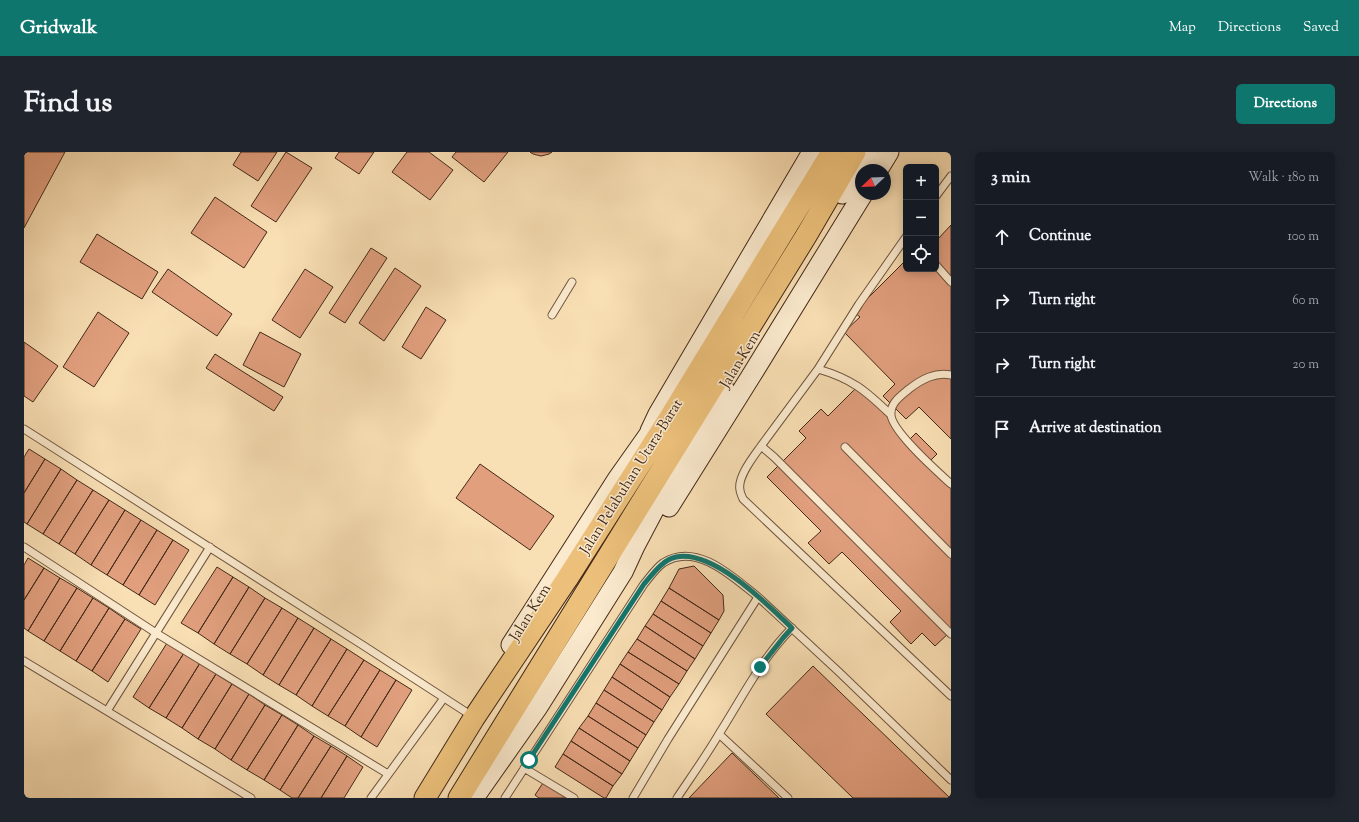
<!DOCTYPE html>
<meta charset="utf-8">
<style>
body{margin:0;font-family:"Sorts Mill Goudy",serif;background:#20242c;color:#f1f3f6}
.controls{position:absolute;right:12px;top:12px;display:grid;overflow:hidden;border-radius:6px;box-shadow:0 2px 10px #0003}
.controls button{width:36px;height:36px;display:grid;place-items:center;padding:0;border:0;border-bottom:1px solid #363941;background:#171b24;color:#f1f3f6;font:20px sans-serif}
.compass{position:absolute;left:831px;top:12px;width:36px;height:36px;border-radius:50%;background:#171b24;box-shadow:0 2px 10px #0003;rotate:247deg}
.stop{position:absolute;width:12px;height:12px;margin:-9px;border:3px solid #0f766e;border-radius:50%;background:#fff}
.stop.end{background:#0f766e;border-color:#fff;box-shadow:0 1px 4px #0008}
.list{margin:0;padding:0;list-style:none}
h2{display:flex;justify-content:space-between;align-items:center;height:52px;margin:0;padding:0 16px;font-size:17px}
h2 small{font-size:13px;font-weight:400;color:#9ea1a6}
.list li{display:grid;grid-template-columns:26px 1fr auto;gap:12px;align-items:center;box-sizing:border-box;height:64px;padding:0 16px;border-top:1px solid #363941}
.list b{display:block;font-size:15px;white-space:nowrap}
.list em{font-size:13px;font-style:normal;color:#9ea1a6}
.icon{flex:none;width:22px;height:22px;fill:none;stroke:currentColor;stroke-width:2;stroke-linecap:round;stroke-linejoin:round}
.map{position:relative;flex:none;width:927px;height:646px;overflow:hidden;border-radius:6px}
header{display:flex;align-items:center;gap:24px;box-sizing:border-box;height:56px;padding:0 20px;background:#0f766e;color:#fff}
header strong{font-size:19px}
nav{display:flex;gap:22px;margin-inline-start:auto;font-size:14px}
.intro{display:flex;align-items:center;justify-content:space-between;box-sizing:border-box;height:96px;padding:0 24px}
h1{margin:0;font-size:28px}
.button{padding:10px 18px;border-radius:6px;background:#0f766e;color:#fff;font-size:14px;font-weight:700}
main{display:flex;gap:24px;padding:0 24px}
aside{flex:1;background:#171b24;border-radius:6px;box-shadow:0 2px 10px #0003}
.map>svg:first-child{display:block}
.building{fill:#e19f7e;stroke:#432918}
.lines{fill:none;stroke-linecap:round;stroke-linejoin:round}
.lane-casing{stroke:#70563f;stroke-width:9}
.secondary-casing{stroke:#432918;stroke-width:21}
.primary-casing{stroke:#432918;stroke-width:23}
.lane{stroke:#fbeace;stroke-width:7}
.secondary{stroke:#fbeace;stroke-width:19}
.primary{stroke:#ecc07a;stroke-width:21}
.route{stroke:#0f766e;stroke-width:5}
.labels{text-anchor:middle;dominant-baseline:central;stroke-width:3;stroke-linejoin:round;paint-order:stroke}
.street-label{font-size:15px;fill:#432918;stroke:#fbeace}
</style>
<header>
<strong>Gridwalk</strong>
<nav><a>Map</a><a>Directions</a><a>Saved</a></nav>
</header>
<div class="intro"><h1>Find us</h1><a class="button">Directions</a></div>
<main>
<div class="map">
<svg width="927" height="646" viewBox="0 0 927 646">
<rect width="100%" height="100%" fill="#f9dfb4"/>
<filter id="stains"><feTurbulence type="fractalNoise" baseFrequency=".005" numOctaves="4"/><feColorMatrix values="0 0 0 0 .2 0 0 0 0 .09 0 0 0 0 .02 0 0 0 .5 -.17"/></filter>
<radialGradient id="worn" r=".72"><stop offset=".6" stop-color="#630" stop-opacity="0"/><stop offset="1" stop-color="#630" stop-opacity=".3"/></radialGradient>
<path class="building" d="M0,0H41L0,76Z
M217,0H253L234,29L209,13Z
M262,0L288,16L252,70L227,54Z
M315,0H350L335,22L311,6Z
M383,0H405L429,18L406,48L368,20Z
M432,0H484L460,30L428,5Z
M506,0H528L525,2L517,4L509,2Z
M191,45L243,80L220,116L167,81Z
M927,73V287L895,255L882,267L859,244L871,232L820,180L836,165L830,160L882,108V117H912V87L913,88Z
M73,82L134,120L118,147L56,110Z
M347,96L363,106L321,171L305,161Z
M371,116L397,134L360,189L335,171Z
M144,117L208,162L193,184L128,140Z
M281,117L309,135L276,186L248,168Z
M402,155L422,168L397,207L378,195Z
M74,160L105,181L70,235L39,215Z
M236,180L277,202L260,235L219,213Z
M0,190L34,214L9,250L0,244Z
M191,202L259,245L250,259L182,216Z
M834,234L886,287L892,281L913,302L907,308L927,328V479L911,494L898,481L887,492L866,470L877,459L818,400L805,412L784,391L797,379L743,325L782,286L775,279L797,257L804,264Z
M5,297L21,307L0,341V305Z
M21,307L37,317L3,372L0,370V341Z
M456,312L530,364L506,398L432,346Z
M37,317L53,328L19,382L3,372Z
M53,328L69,338L35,392L19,382Z
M69,338L85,348L51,402L35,392Z
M85,348L101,358L67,413L51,402Z
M101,358L117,368L83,423L67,413Z
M117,368L133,378L99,433L83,423Z
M133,378L149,388L115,443L99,433Z
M149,388L165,398L131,453L115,443Z
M4,406L20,416L0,448V413Z
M670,414L699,443L700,459L695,468L645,436L655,417Z
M193,415L209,425L174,481L157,471Z
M20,416L36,426L4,479L0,476V448Z
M209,425L225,435L190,492L174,481Z
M36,426L53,436L20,489L4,479Z
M225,435L241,446L206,502L190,492Z
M53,436L69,446L36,499L20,489Z
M645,436L695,468L687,481L637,449Z
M69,446L85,456L52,509L36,499Z
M241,446L258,456L223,512L206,502Z
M637,449L687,481L679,494L629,462Z
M85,456L101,467L68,519L52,509Z
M258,456L274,466L239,523L223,512Z
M629,462L679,494L671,507L621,474Z
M274,466L290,476L255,533L239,523Z
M101,467L117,477L84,530L68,519Z
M621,474L671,507L663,519L613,487Z
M290,476L307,487L272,543L255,533Z
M307,487L323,497L288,554L272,543Z
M613,487L663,519L655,532L604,500Z
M143,491L160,501L125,556L109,545Z
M323,497L340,508L304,564L288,554Z
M604,500L655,532L646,545L596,512Z
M160,501L176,511L142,566L125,556Z
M340,508L356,518L321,574L304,564Z
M176,511L192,522L158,576L142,566Z
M596,512L646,545L638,558L588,525Z
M789,514L926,646H829L742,562Z
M356,518L372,528L337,585L321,574Z
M192,522L208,532L174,587L158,576Z
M588,525L638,558L630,570L580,538Z
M372,528L388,538L353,595L337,585Z
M208,532L225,542L191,597L174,587Z
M580,538L630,570L622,583L572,551Z
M225,542L241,553L207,608L191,597Z
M572,551L622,583L614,596L564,564Z
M241,553L258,563L223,618L207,608Z
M258,563L274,573L240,628L223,618Z
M564,564L614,596L606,609L555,576Z
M274,573L290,584L256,638L240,628Z
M555,576L606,609L598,622L547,589Z
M290,584L307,594L274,646H268L256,638Z
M547,589L598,622L589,634L539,602Z
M307,594L323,604L297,646H274Z
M708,601L755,646H665Z
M539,602L589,634L582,646H580L531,615Z
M323,604L339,615L320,646H297Z
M519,631L543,646H515L511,643Z"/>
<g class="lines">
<g class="lane-casing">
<path id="lane" d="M912,44L927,24
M912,113L927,130
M528,163L548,130
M794,217L835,152L882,85
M927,223C911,220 898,227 885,237C878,243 867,250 867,261C865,277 914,320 927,332
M0,277L340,494L445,562
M737,294L794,217C828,227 841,238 866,262
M821,295L927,402
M0,395L132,481L364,622
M734,445L815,520L927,628
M927,482L750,305L737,294C730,304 713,325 716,338C716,341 718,344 719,347L927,544
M0,509L227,646
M83,559L186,395
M695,582L764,646
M500,616L550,646
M347,646L420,546
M481,646L620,432C626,425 632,416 639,411C672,389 709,425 734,445L644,587L609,646
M653,646C667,625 682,604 695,582C718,546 737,507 768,476"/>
</g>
<g class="secondary-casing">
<path id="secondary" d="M854,18L865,0
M818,42L844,0
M626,279L634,262L788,0
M645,355L727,224L839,42
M487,493L594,326L630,275
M450,646L514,555L599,420L611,394L659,303L700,236"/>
</g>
<g class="primary-casing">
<path id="primary" d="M401,646L450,566L543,427L645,267L808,0
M435,646L782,84L831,0"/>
</g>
<use href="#lane" class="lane"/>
<use href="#secondary" class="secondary"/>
<use href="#primary" class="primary"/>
</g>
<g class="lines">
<path class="route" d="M505,608L620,432C629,422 638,408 652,405C689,397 744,453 768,476L759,486L736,515"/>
</g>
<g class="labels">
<g class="street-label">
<text transform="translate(717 208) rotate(-59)">Jalan Kem</text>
<text transform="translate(608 325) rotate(-58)">Jalan Pelabuhan Utara-Barat</text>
<text transform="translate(507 461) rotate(-58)">Jalan Kem</text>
</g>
</g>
<rect width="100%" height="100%" filter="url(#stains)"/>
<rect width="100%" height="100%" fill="url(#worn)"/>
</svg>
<div class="controls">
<button>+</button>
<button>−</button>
<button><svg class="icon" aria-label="locate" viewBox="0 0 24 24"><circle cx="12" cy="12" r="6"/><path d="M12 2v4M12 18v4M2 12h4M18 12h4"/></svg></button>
</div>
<svg class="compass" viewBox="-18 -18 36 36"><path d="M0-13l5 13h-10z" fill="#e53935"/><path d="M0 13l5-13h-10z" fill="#9ea1a6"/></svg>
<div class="stop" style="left:505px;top:608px"></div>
<div class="stop end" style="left:736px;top:515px"></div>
</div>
<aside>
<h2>3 min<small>Walk · 180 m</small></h2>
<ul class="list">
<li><svg class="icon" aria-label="ahead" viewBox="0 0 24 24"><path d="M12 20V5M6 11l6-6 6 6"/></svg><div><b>Continue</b></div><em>100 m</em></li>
<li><svg class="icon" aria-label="right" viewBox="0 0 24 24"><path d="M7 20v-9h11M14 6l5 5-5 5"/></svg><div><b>Turn right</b></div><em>60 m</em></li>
<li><svg class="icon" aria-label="right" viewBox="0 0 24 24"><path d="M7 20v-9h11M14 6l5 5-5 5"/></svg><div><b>Turn right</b></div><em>20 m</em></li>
<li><svg class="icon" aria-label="arrive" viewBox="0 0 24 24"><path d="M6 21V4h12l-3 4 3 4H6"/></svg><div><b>Arrive at destination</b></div></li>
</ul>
</aside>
</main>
